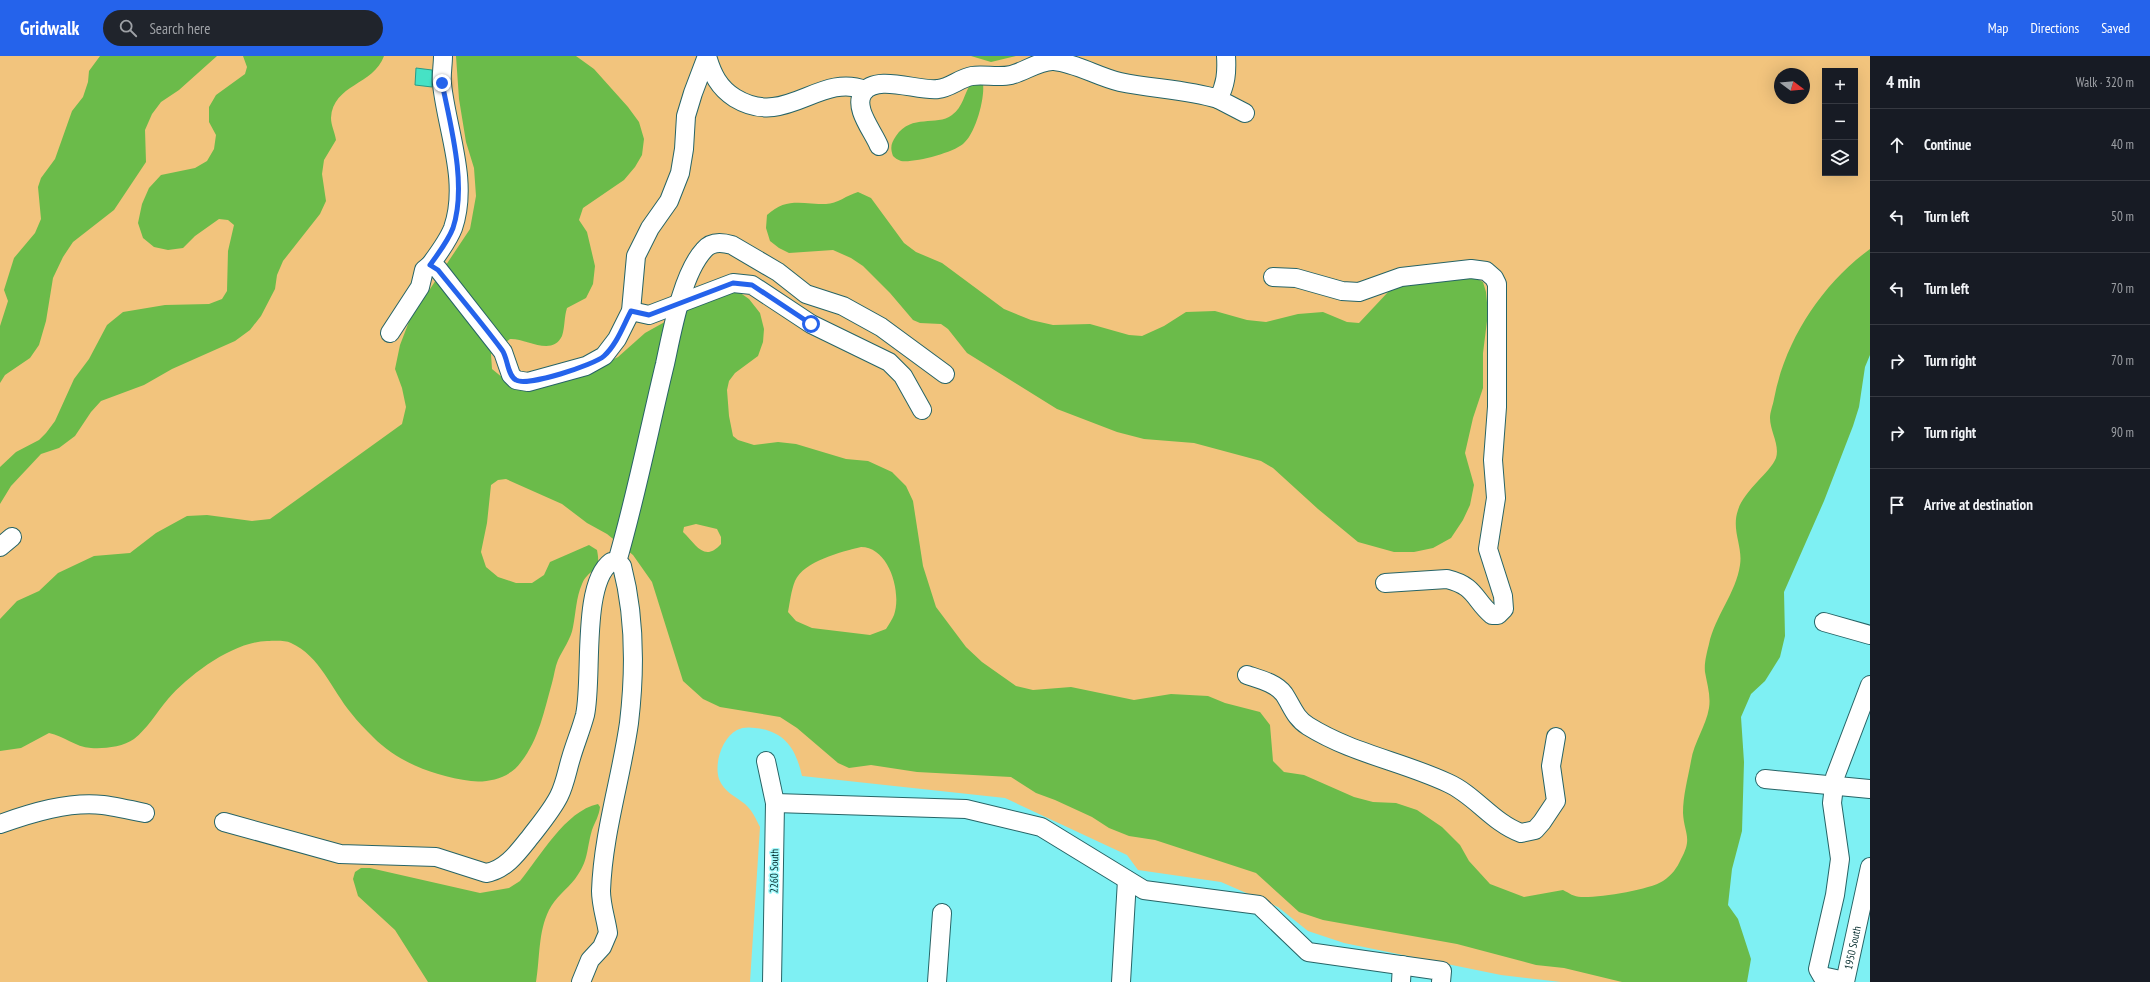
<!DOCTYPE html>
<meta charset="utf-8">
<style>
body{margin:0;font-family:"PT Sans Narrow",sans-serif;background:#20242c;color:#f1f3f6}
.controls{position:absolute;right:12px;top:12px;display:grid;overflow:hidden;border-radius:0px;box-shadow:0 4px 16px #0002}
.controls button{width:36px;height:36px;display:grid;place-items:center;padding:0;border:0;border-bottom:1px solid #363941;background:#171b24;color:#f1f3f6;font:20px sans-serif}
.compass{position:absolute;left:1774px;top:12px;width:36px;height:36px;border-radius:50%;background:#171b24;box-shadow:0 4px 16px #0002;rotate:106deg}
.stop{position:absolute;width:12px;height:12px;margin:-9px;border:3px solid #2563eb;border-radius:50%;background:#fff}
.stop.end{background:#2563eb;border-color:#fff;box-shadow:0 1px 4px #0008}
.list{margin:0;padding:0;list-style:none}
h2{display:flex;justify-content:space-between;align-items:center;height:52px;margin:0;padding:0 16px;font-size:17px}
h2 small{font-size:13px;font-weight:400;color:#9ea1a6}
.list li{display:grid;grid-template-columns:26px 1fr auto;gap:12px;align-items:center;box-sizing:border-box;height:72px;padding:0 16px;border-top:1px solid #363941}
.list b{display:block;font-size:15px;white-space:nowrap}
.list em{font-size:13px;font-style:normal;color:#9ea1a6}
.icon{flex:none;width:22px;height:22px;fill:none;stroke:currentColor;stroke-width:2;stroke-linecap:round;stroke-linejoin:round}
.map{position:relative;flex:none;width:1870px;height:926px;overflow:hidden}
header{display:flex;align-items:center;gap:24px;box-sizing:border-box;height:56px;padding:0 20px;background:#2563eb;color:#fff}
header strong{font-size:19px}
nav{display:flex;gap:22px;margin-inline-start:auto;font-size:14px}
.search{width:280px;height:36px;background:#20242c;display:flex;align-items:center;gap:10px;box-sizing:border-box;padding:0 14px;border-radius:22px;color:#9ea1a6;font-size:15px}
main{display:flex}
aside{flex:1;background:#171b24}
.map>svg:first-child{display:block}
.green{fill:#f2c47d;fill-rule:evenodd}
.water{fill:#6bbb4a;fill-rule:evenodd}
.building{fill:#46e2c5;stroke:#289b86}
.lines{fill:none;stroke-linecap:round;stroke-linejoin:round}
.minor-casing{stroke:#276466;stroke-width:20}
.minor{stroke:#fff;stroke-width:18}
.route{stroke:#2563eb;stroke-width:5}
.labels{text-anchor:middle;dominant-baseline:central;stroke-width:3;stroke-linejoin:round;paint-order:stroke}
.street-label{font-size:11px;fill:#072e2f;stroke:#a3fafc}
</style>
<header>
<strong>Gridwalk</strong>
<div class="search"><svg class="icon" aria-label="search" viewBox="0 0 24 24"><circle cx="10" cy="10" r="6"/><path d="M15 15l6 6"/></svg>Search here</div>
<nav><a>Map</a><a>Directions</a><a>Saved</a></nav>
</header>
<main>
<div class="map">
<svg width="1870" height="926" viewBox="0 0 1870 926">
<rect width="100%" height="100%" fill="#7ef0f3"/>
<path class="green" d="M0,0H1870V233L1734,607L1718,788L1631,926H1561L1501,919L1344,887L1308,875L1278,851L1221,826L1138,814L1127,799L1005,742L802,720C796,693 785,675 755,672C750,671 742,671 737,674C722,682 714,707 719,723C724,736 735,740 745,748C752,754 756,763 760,771L750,926H0ZM1825,15H1855V117H1825ZM1780,18H1804V42H1780Z"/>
<path class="water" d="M100,0H217L179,34L161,46L152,58L145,74L146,106L114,154L73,186L63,201L53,222L46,265L39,289L30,302L5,319L0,327V270L8,245L4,234L14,202L35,177L41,163L38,131L41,122L55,103L72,55L83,41L88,26L89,15Z
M243,0H384C374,29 333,28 331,62C331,69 335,77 336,84L324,104L322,118L326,145L320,158L283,205L277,219L275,233L261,260L250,274L235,285L172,313L144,329L101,345L91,356L75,380L59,392L41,398L11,430L0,448V411L16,396L39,384L46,377L55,365L74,323L89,303L107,269L123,256L165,249L209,248L222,243L227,235L228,195L234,169L228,164L219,163L195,180L183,192L168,194L154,191L143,182L138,167L142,148L149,132L161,119L195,112L207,105L214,93L216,79L209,66V51L216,39L245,18L247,11Z
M456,0H576L594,13L628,51L639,66L644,83L642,99L635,111L624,124L583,152L579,164L587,176L595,210L593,228L586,242L567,252C564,261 565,271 562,280C552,301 526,282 510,283L491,298L492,313L503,322L582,319L618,301L645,277L679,258L727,234L739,236L749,243L760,257L764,273L763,286L758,300L735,317L729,325L727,334L729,360L733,380L738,384L754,389L778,386L796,388L846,403L868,405L892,416L906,430L913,445L923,510L936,551L966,591L982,606L1016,630L1033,634L1071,631L1134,644L1171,638L1208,640L1225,647L1260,656L1270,669L1273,705L1284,716L1304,719L1354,741L1373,746L1396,747L1417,754L1442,771L1460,789L1469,805L1490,828L1524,841L1563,834C1569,837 1574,841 1581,841C1599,842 1649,834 1663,825C1672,819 1677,812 1681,803C1693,782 1684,777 1683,757C1683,739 1688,722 1691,705C1694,686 1706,670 1709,652C1711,640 1707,628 1705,616C1704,607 1707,596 1709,588C1715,560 1736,537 1740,509C1743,490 1731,474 1738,454C1745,433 1770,417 1776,402C1780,389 1770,375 1770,362C1770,356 1773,349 1774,343C1785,284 1822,228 1870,193V299L1865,311L1859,351L1853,370L1824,445L1784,536L1785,580L1780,601L1765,625L1751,638L1741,661L1744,706L1742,775L1732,813L1728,849L1738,863L1751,903L1747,926H1622L1564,912L1536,909L1457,888L1323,864L1299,856L1256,817L1155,784L1129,780L1109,772L1092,761L1055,744L1036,737L1011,721L917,716L871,709L849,712L838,707L797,672L780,661L720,651L703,643L683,625L652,526L633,499L607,478L587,467L562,448L506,423L498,424L491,429L487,467L481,496L486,511L498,521L516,527H532L544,519L550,506L589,489L597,494C602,519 590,510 582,528C576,542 576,556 573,571C571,583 563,593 558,604C555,611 554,620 552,627C544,655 539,683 521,706C510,722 488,727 471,725C434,720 399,707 373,681C365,673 357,665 351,657C332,634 320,600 291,587C285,584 274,585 267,585C233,586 190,618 168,643C157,656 147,673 134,683C123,691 103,693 91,692C75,691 64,680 49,677L21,692L0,695V563L17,545L39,535L58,517L94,500L130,497L156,477L187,460L207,459L252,465L270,463L402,368L406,351L402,332L395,313L400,289L410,263L470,173L476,140L474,112L466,86L459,43ZM696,468L717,473L721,481V488C704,507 696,488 683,476L684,471ZM861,491C889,491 902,536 894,559C892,564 889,568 886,573L870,579L812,572L796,565L788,556C790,546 791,535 795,525C804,505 841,496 861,491Z
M971,0H1016L991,6Z
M971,27L983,28C985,43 975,79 963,88C952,97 914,107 901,105C898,104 895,102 893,100C890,92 891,87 896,80C912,57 936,71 952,59C963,51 964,38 971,27Z
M858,136L871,142L904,187L916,196L942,207L1004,253L1031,264L1053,269L1090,268L1129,279L1142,280L1164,270L1186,256L1215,255L1247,264L1266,266L1298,258L1323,256L1347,266L1359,267L1389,235L1401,226L1470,219L1483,226L1486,236L1488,257L1483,297V332L1473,362L1465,397L1474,429L1470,449L1463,464L1451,482L1433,492L1414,496H1394L1358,486L1318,453L1273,412L1261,405L1194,387L1144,383L1117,376L1057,353L967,297L948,273L941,268L920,267L913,264L890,237L863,210L851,202L833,194L789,197L779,192L770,185L766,172L767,159C786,141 802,148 826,148C837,148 847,139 858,136Z
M598,748L600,751C599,760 595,766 592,774C586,795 589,804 575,823C567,833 555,842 549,854C538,876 540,902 536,926H428L395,874L358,840L353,823L355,816L361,812H370L480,837L509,832L520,825C540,801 565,755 598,748Z"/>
<path class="building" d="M416,12L432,14V31L415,29Z"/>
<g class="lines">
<g class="minor-casing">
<g id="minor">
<path d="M707,0C712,18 719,32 735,42C786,73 819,16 865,34"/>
<path d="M1226,0C1227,16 1226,29 1218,43L1245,57"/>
<path d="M879,90C873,75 853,52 863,37C876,17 919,36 938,33C950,32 960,22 972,20C984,18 998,22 1011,19C1024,16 1040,4 1054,5C1076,7 1098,21 1120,26C1153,33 1186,33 1218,43"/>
<path d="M430,209C438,198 448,185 453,172C469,125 447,75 442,28C441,19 443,9 443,0"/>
<path d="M1273,221L1296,222L1342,235L1359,236L1401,221L1471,213L1486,215L1494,222L1497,228V351L1493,404L1496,442L1488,493L1503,540L1504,553L1498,559H1492C1474,544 1476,530 1447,523L1385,527"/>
<path d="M631,255L649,259L733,227L752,229L811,268L889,306L903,320L922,354"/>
<path d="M390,277L420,231L424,214L430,209L438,213L503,296L511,319L516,324L528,326L586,310L604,300L617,283L631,255L636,200L650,172L669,145L680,117L684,93L686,60L693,37L707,0"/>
<path d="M0,491L12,481"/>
<path d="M617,506C636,441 649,374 665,308C672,276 682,218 704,194C711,185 722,186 732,189L778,216L806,238L843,250L881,271L945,318"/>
<path d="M1824,566L1870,579"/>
<path d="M1247,619C1259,623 1276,627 1284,638C1292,650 1295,662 1308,670C1353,698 1401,705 1448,727C1475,739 1493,767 1521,777L1535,774L1542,766L1556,745L1551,710L1556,681"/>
<path d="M766,705L775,747L772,926"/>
<path d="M1765,723L1870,733"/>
<path d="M775,747L966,753L1041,771L1144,834L1259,849L1308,896L1442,915L1441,926"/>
<path d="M224,766L340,798L436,801L486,817C506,814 519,795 531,780C541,767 552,754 559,740C565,728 567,715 571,702C575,688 581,674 585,659C593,623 581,528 611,506L619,507L622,510C635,560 635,616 629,667C621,723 603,778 601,835C601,849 606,863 608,877L602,891L590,904L581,926"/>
<path d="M0,768C31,757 69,745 103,749C117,751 131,754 145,757"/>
<path d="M1845,925L1822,920L1818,913L1835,839L1840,803L1832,747L1835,721L1870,629"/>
<path d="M937,926L942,857"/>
<path d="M1121,926L1127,824"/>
<path d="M1401,926L1402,909"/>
<path id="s1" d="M1845,926L1870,811"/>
</g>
</g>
<use href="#minor" class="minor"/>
</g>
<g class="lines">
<path class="route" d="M442,27C451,71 467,130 453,172C448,185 438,198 430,209L438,214C459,240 482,267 502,294C508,302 507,319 516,324C527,331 594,309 604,300C617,288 623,270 631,255L649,259L733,227L752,229L811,268"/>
</g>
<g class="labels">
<g class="street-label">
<text transform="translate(774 815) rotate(-89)">2260 South</text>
<text stroke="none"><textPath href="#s1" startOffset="35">1950 South</textPath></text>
</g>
</g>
</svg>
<div class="controls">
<button>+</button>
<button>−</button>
<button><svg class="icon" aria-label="layers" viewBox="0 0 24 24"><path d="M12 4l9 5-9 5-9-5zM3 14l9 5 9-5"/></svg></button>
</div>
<svg class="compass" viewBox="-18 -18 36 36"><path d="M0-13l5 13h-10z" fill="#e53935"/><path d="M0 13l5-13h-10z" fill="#9ea1a6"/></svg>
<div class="stop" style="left:811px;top:268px"></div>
<div class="stop end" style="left:442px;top:27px"></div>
</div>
<aside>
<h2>4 min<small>Walk · 320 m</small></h2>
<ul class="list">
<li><svg class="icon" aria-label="ahead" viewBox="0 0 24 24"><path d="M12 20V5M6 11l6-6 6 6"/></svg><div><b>Continue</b></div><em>40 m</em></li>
<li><svg class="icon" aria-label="left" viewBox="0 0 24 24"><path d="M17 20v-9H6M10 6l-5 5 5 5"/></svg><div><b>Turn left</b></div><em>50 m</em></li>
<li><svg class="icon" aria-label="left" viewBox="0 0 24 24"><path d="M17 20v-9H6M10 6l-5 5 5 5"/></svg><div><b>Turn left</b></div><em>70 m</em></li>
<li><svg class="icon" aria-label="right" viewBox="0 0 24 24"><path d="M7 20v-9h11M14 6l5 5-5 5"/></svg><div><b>Turn right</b></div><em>70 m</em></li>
<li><svg class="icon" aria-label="right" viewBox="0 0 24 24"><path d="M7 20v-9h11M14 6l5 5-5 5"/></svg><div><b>Turn right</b></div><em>90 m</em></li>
<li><svg class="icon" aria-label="arrive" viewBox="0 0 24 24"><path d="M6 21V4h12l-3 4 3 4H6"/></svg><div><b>Arrive at destination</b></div></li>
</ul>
</aside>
</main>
